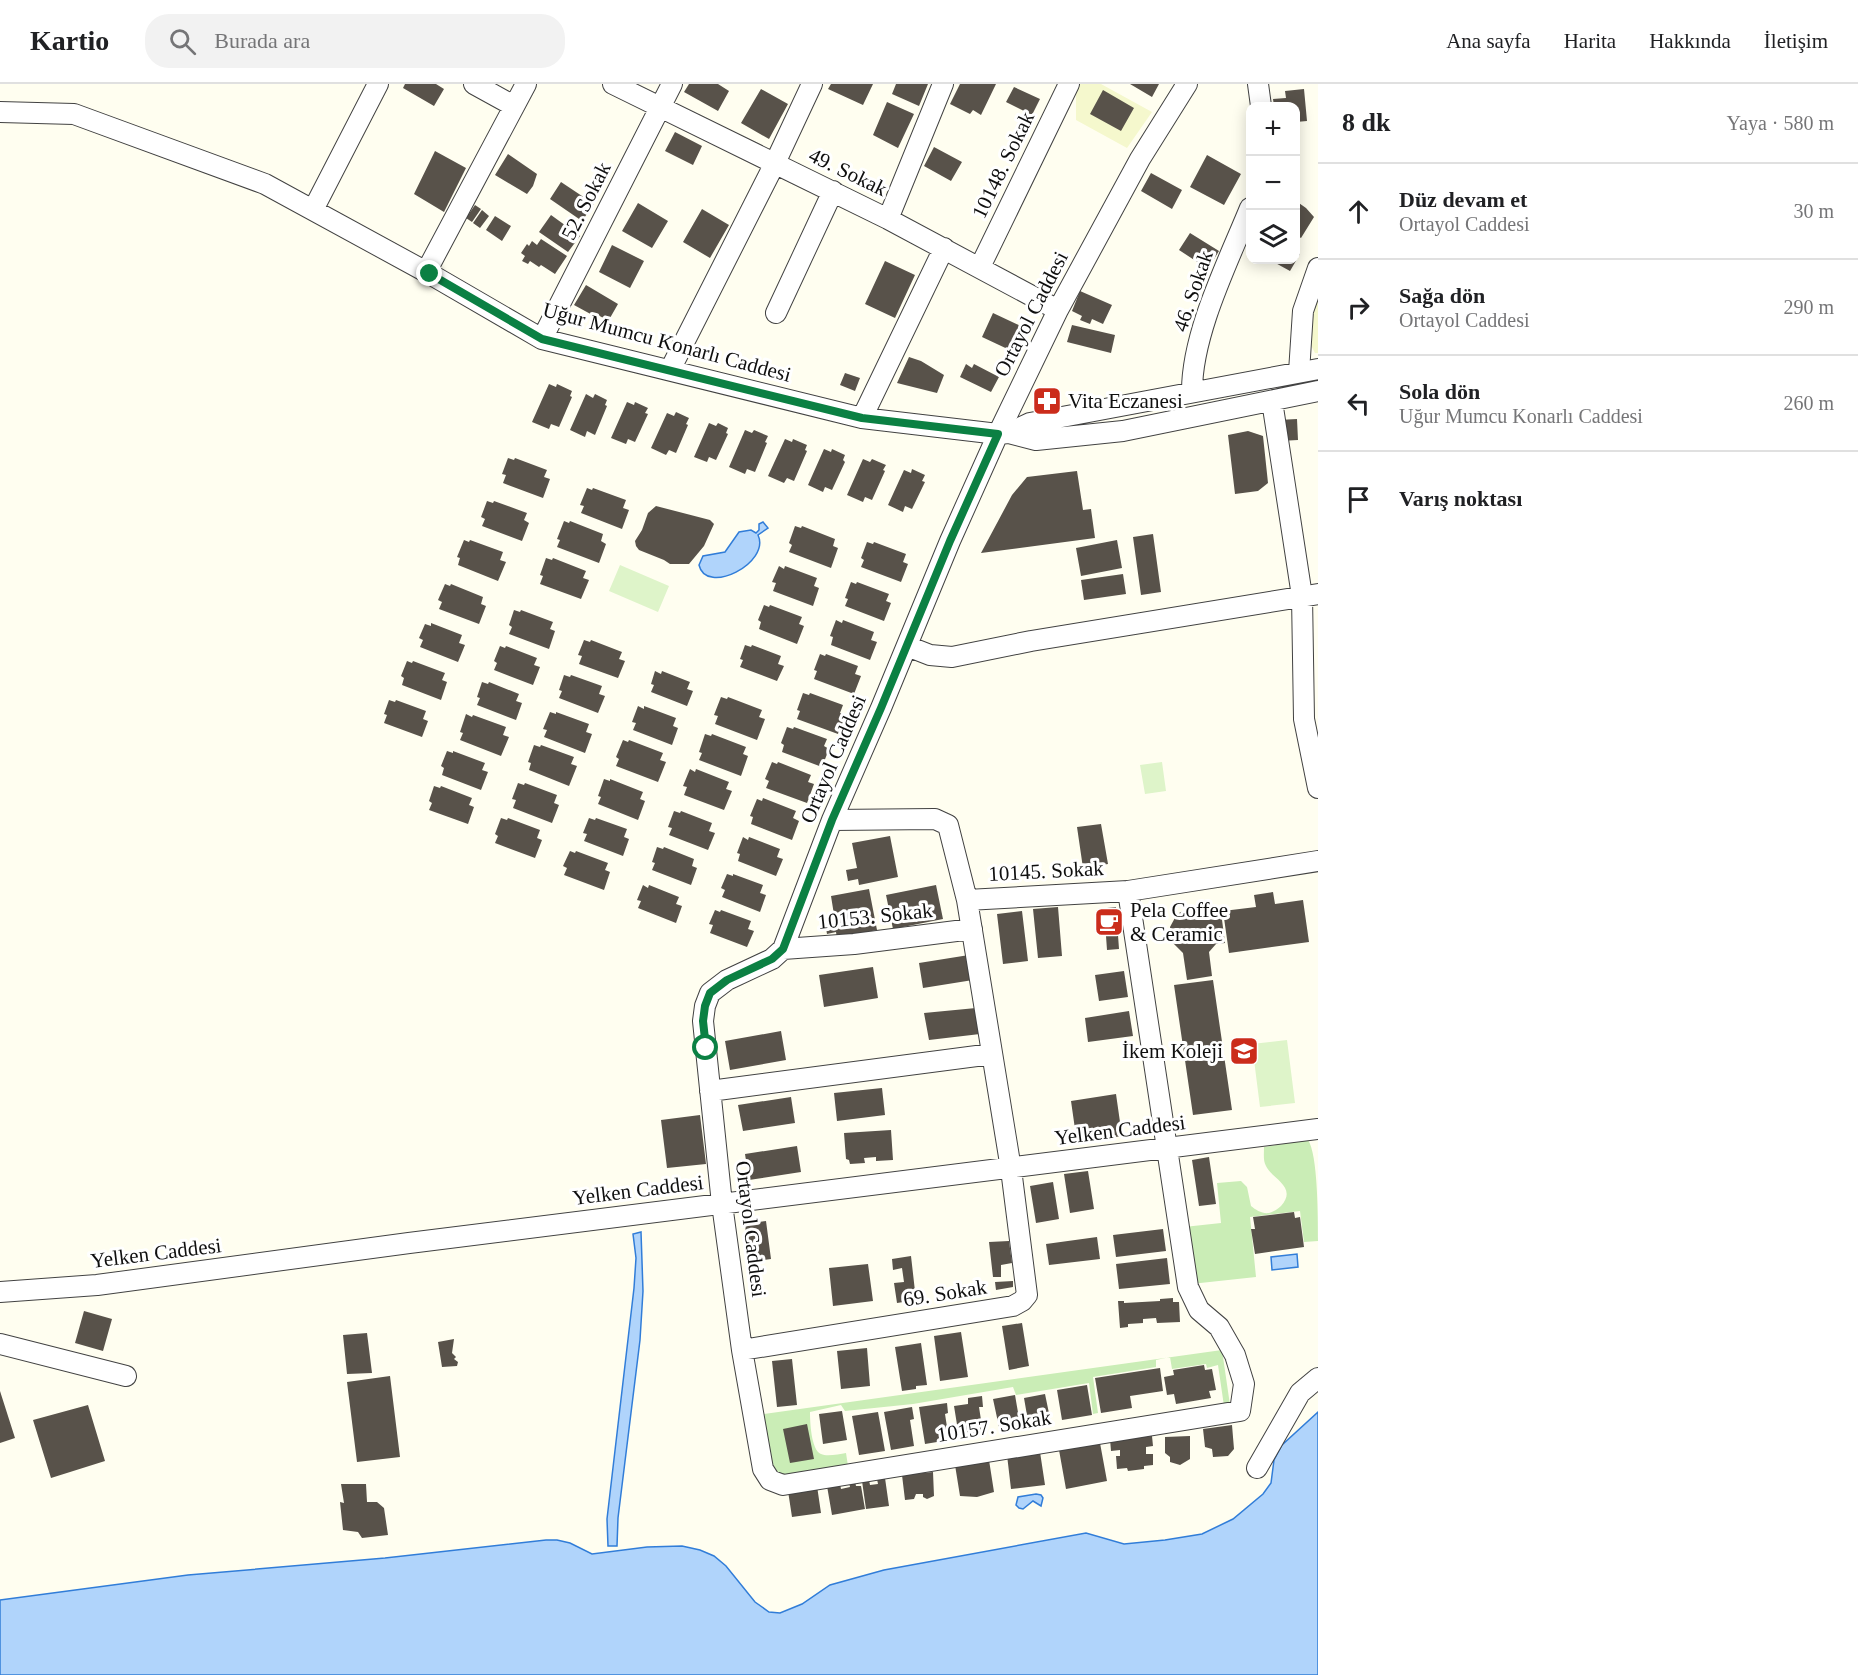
<!DOCTYPE html>
<html lang="tr">
<meta charset="utf-8">
<style>
body{margin:0;font-family:"Times New Roman",serif;background:#f2f2f2;color:#202124}
.controls{position:absolute;right:18px;top:18px;display:grid;overflow:hidden;border-radius:12px;box-shadow:0 3px 15px #0003}
.controls button{width:54px;height:54px;display:grid;place-items:center;padding:0;border:0;border-bottom:2px solid #e0e0e0;background:#fff;color:#202124;font:30px sans-serif}
.stop{position:absolute;width:18px;height:18px;margin:-14px;border:4px solid #0b8043;border-radius:50%;background:#fff}
.stop.end{background:#0b8043;border-color:#fff;box-shadow:0 2px 6px #0008}
.list{margin:0;padding:0;list-style:none}
h2{display:flex;justify-content:space-between;align-items:center;height:78px;margin:0;padding:0 24px;font-size:26px}
h2 small{font-size:20px;font-weight:400;color:#757577}
.list li{display:grid;grid-template-columns:39px 1fr auto;gap:18px;align-items:center;box-sizing:border-box;height:96px;padding:0 24px;border-top:2px solid #e0e0e0}
.list b{display:block;font-size:22px;white-space:nowrap}
.list p{margin:0;font-size:20px;white-space:nowrap;color:#757577}
.list em{font-size:20px;font-style:normal;color:#757577}
.icon{flex:none;width:33px;height:33px;fill:none;stroke:currentColor;stroke-width:2;stroke-linecap:round;stroke-linejoin:round}
.map{position:relative;flex:none;width:1318px;height:1591px;overflow:hidden}
header{display:flex;align-items:center;gap:36px;box-sizing:border-box;height:84px;padding:0 30px;background:#fff;border-bottom:2px solid #e0e0e0}
header strong{font-size:28px}
nav{display:flex;gap:33px;margin-inline-start:auto;font-size:21px}
.search{width:420px;height:54px;background:#f2f2f2;display:flex;align-items:center;gap:15px;box-sizing:border-box;padding:0 21px;border-radius:24px;color:#757577;font-size:22px}
main{display:flex}
aside{flex:1;background:#fff}
.map>svg:first-child{display:block}
.farmland{fill:#f5f8cd}
.green{fill:#caedb6}
.pitch{fill:#def4c9}
.water{fill:#b0d4fb;stroke:#317dd8;stroke-width:1.5}
.building{fill:#58524a}
.lines{fill:none;stroke-linecap:round;stroke-linejoin:round}
.minor-casing{stroke:#424242;stroke-width:22}
.minor{stroke:#fff;stroke-width:20}
.route{stroke:#0b8043;stroke-width:8}
.labels{text-anchor:middle;dominant-baseline:central;stroke-width:6;stroke-linejoin:round;paint-order:stroke}
.street-label{font-size:21px;fill:#0f0f0f;stroke:#fff}
.poi-label{font-size:21px;fill:#0f0f0f;stroke:#fff;text-anchor:start}
</style>
<header>
<strong>Kartio</strong>
<div class="search"><svg class="icon" aria-label="search" viewBox="0 0 24 24"><circle cx="10" cy="10" r="6"/><path d="M15 15l6 6"/></svg>Burada ara</div>
<nav><a>Ana sayfa</a><a>Harita</a><a>Hakkında</a><a>İletişim</a></nav>
</header>
<main>
<div class="map">
<svg width="1318" height="1591" viewBox="0 0 1318 1591">
<rect width="100%" height="100%" fill="#fffef0"/>
<path class="farmland" d="M1076,0H1101L1152,28L1127,64L1076,36Z
M1318,206V269H1315L1304,248Z"/>
<path class="green" d="M1308,1056C1318,1070 1318,1135 1318,1157L1304,1158L1300,1127L1250,1133L1256,1193L1191,1200L1184,1143L1221,1139L1217,1099L1241,1097L1247,1103L1251,1122C1256,1126 1262,1130 1269,1129C1273,1128 1278,1125 1281,1122C1298,1103 1272,1095 1266,1082C1263,1077 1264,1070 1264,1063Z
M1222,1266L1230,1321L1224,1322L1218,1281L1207,1284L1206,1280L1172,1285L1170,1273L1156,1276V1283L1093,1293L1098,1329L1093,1330L1089,1299L1016,1311L1013,1303L913,1320L845,1327L841,1321L810,1328C810,1337 811,1366 821,1370C827,1373 839,1370 846,1369L848,1382L782,1391C768,1385 766,1344 764,1330Z"/>
<path class="pitch" d="M620,481L669,502L658,528L609,507Z
M1162,678L1166,707L1145,710L1140,681Z
M1287,956L1295,1019L1260,1023L1252,960Z"/>
<path class="water" d="M763,438L768,444L758,451C771,479 706,512 699,481L703,472L725,468L739,448L751,446L756,449L759,446V440Z
M641,1148L643,1207L640,1256L618,1434L617,1462H608L607,1435L634,1204L636,1174L633,1150Z
M1297,1170L1298,1183L1272,1186L1271,1173Z
M1318,1328V1591H0V1516L188,1491L385,1474L546,1456H557L570,1459L592,1470L647,1463L682,1462L700,1466L714,1472L726,1482L755,1518L769,1528L780,1529L802,1520L830,1501L884,1486L1086,1449L1124,1460L1165,1456L1202,1450L1233,1435L1263,1410L1271,1399L1274,1376L1282,1361Z
M1036,1410L1041,1411L1043,1414L1041,1422L1033,1417L1023,1425L1019,1424L1016,1421L1018,1413Z"/>
<path class="building" d="M405,0H436L444,5L434,22L403,4Z
M689,0H718L729,7L718,27L684,8Z
M831,0H873L863,21L828,5Z
M896,0H928L919,22L892,10Z
M960,0H996L981,31L973,26L970,30L950,20Z
M1130,0H1159L1152,13Z
M1014,3L1040,15L1032,31L1006,18Z
M761,5L788,20L769,55L741,39Z
M1304,5L1307,37L1296,38V22H1274L1273,15L1286,14L1285,7Z
M1103,6L1134,24L1121,47L1090,30Z
M887,18L914,30L898,64L873,51Z
M675,48L702,62L693,81L665,67Z
M934,63L962,78L951,97L924,82Z
M435,67L466,84L444,128L414,110Z
M508,70L537,90L533,102L527,110L495,91Z
M1207,71L1241,90L1224,121L1190,103Z
M1151,89L1182,106L1172,125L1141,107Z
M561,98L594,120L582,137L550,115Z
M1296,117L1306,124L1314,133L1301,154L1296,151Z
M638,119L668,137L652,164L622,147Z
M475,121L481,125L472,138L466,134Z
M702,125L729,141L710,174L683,158Z
M482,126L489,132L480,144L473,139Z
M551,131L580,152L568,168L539,148Z
M495,132L511,142L502,157L486,146Z
M1190,149L1219,167L1208,185L1179,166Z
M541,155L567,172L555,190L541,181L539,183L530,177L528,180L522,177L525,172L521,169L527,160L529,162L532,157L537,161Z
M612,161L644,177L630,204L599,188Z
M1296,167L1300,170L1290,187L1270,176H1296Z
M885,177L915,191L895,234L865,220Z
M586,201L618,220L610,234L607,232L605,235L598,231L596,233L574,221Z
M1080,207L1112,221L1103,240L1092,235L1090,240L1080,236L1082,232L1072,227Z
M993,229L1025,244L1014,268L982,253Z
M1072,241L1115,251L1111,269L1067,258Z
M909,273L921,277L944,291L937,309L897,299Z
M966,280L972,284L974,280L999,293L991,308L960,293Z
M845,289L860,294L855,307L840,301Z
M549,300L556,303L557,300L572,307L570,312L572,313L559,343L551,340L549,345L532,338Z
M586,310L593,314L595,310L607,316L605,321L607,322L595,351L587,347L585,353L570,346Z
M627,318L634,321L635,318L648,324L645,329L648,330L635,358L628,355L626,360L611,354Z
M676,328L689,334L686,340L688,341L676,369L669,366L666,371L651,364L667,329L674,332Z
M1297,335L1298,356L1280,357L1278,336Z
M709,339L716,342L718,339L728,344L726,349L728,350L716,376L709,373L707,378L694,373Z
M745,346L752,349L754,346L768,352L765,358L767,359L755,388L747,385L745,390L729,383Z
M1248,347L1263,352L1268,399L1258,407L1235,410L1228,351Z
M785,355L792,358L793,355L807,361L805,366L807,367L794,397L787,394L784,399L768,392Z
M824,365L831,368L832,365L845,371L843,376L845,378L832,406L825,403L823,408L808,401Z
M508,374L514,376L515,374L547,386L544,393L550,395L543,414L503,399L506,391L502,390Z
M863,375L870,378L872,375L886,381L883,386L885,387L872,416L865,413L863,418L847,411Z
M912,385L925,391L922,397L925,398L912,425L905,422L903,428L888,421L904,386L911,389Z
M1077,387L1083,426L1091,425L1095,454L981,469L1012,411L1027,393Z
M587,404L592,406L593,404L626,416L623,424L629,426L622,445L581,429L584,422L580,421Z
M487,417L493,419L494,417L527,429L524,436L529,439L522,457L482,442L485,435L481,433Z
M656,422L710,436L714,440L704,462L689,480H670L664,476L639,466L636,462L635,457L642,446L648,429Z
M564,437L569,439L570,437L603,450L601,457L606,460L599,479L557,463L560,456L557,455Z
M795,442L801,444L802,442L835,455L833,462L838,464L831,484L789,468L792,461L789,459Z
M1153,450L1161,508L1141,511L1133,453Z
M464,456L469,458L470,456L503,468L500,476L506,478L498,497L458,481L460,474L457,473Z
M1117,456L1122,484L1081,492L1076,464Z
M867,458L873,460L874,458L906,470L903,478L908,480L901,498L861,483L864,476L861,474Z
M546,474L552,476L553,474L586,487L583,494L589,496L581,515L540,500L543,492L540,491Z
M779,482L784,485L785,482L817,494L814,502L819,504L813,522L773,507L776,499L772,498Z
M1123,490L1126,510L1084,516L1081,496Z
M851,498L856,500L857,498L889,510L886,517L891,519L884,537L845,522L848,515L845,514Z
M445,500L450,502L451,500L483,513L481,520L486,522L479,540L439,525L442,518L438,516Z
M764,521L769,523L770,521L802,533L799,540L804,542L797,560L759,545L761,538L758,536Z
M514,526L520,528L521,526L553,538L550,545L555,547L549,565L509,550L512,543L509,541Z
M836,536L842,539L843,536L874,548L871,556L877,558L870,576L831,561L833,553L830,552Z
M431,539L462,551L459,559L465,561L458,578L420,563L423,556L419,554L425,540L431,542Z
M584,556L590,558L591,556L622,568L619,575L625,577L618,594L579,580L582,572L578,571Z
M745,561L751,563L752,561L781,572L778,580L784,582L777,597L740,583L743,576L740,575Z
M500,562L505,564L506,562L537,574L534,581L540,583L533,601L494,586L497,579L494,577Z
M820,570L825,572L826,570L858,582L855,590L861,592L854,610L814,595L817,587L814,586Z
M407,577L412,579L413,577L445,589L442,596L447,598L441,616L402,601L404,594L401,592Z
M655,587L661,590L662,587L690,598L687,605L693,607L687,622L651,608L654,601L651,600Z
M564,591L570,593L571,591L602,602L599,610L605,612L598,629L559,614L562,607L559,606Z
M482,598L488,600L489,598L519,610L516,617L522,619L516,636L477,621L480,614L477,613Z
M803,609L809,611L810,609L843,621L840,629L846,631L838,650L797,635L800,627L797,626Z
M721,613L727,615L728,613L762,626L759,633L765,635L757,656L715,640L718,632L714,631Z
M389,616L395,618L396,616L426,627L423,635L428,637L422,653L384,639L387,631L384,630Z
M638,622L644,625V622L676,634L673,642L678,644L672,661L633,646L636,639L632,638Z
M550,628L556,630V628L589,640L586,648L592,650L585,669L544,653L547,646L543,645Z
M466,630L472,633L473,631L506,643L503,651L509,653L501,672L460,656L463,649L460,648Z
M787,643L793,645L794,643L827,655L824,662L829,665L822,683L782,668L784,661L781,659Z
M705,650L711,652L712,650L746,663L743,670L748,672L741,692L699,676L702,669L699,668Z
M623,656L628,658L629,656L663,669L660,676L666,678L658,698L616,682L619,675L616,673Z
M534,661L540,663L541,661L574,673L571,680L577,682L569,702L529,686L531,679L528,678Z
M447,667L453,669V667L485,679L482,686L488,688L481,706L442,691L444,684L441,682Z
M772,678L777,680L778,678L811,691L808,698L814,700L807,719L766,704L769,697L765,695Z
M690,685L695,688L696,685L729,698L726,705L732,707L724,726L684,711L687,703L683,702Z
M604,695L610,697V695L643,708L640,715L645,717L638,736L598,720L601,713L598,712Z
M518,699L524,701L525,699L557,711L554,719L559,721L552,739L513,724L516,716L512,715Z
M434,702L440,704L441,702L472,714L469,721L474,723L468,740L429,726L432,719L429,717Z
M763,714L796,727L793,734L799,737L792,756L751,740L753,733L750,732L757,715L762,717Z
M674,727L680,729L681,727L712,739L709,747L715,749L708,766L669,751L672,744L668,743Z
M501,734L507,736L508,734L540,746L537,754L542,756L535,774L495,759L498,752L495,750Z
M589,734L595,736L596,734L627,745L624,753L629,755L623,772L584,757L587,750L583,749Z
M1101,740L1108,780L1083,784L1077,743Z
M890,752L898,793L859,801L858,795L848,797L846,786L857,784L852,759Z
M743,753L748,756L749,753L780,765L777,773L783,775L776,792L738,777L740,770L737,769Z
M657,763L663,765L664,763L694,775L692,782L697,784L691,801L652,786L655,779L652,778Z
M570,767L575,769L576,767L608,779L605,786L610,788L604,806L564,791L567,784L563,782Z
M727,790L733,792V790L763,801L760,809L766,811L760,828L722,813L725,806L721,804Z
M643,801L648,804L649,801L679,813L676,820L682,822L676,839L638,824L641,817L637,816Z
M936,801L943,835L893,845L886,811Z
M869,805L877,846L837,854L836,848L827,850L825,839L835,837L831,812Z
M1273,808L1275,820L1303,816L1309,858L1229,869L1223,827L1256,823L1254,811Z
M1058,823L1062,872L1038,874L1033,825Z
M1116,823L1119,865L1107,866L1105,838H1099L1098,825Z
M1191,823H1199L1210,829L1221,828L1225,859L1216,860L1209,868L1212,892L1187,896L1183,869L1172,858L1170,843L1177,830Z
M715,826L720,828L721,826L751,837L748,845L754,847L747,863L710,849L713,841L709,840Z
M1022,827L1028,877L1003,880L997,830Z
M969,871L973,896L923,904L919,879Z
M873,883L878,914L824,923L819,891Z
M1124,887L1128,913L1099,917L1095,891Z
M1213,896L1232,1026L1193,1031L1174,901Z
M976,924L980,950L929,956L924,929Z
M1129,927L1133,952L1088,958L1085,934Z
M781,947L786,976L730,986L725,957Z
M882,1004L885,1031L837,1037L834,1009Z
M1116,1010L1122,1052L1077,1059L1071,1017Z
M791,1013L795,1039L743,1047L738,1021Z
M700,1031L706,1080L667,1084L661,1036Z
M891,1046L893,1076L876,1077V1073L864,1074L865,1079L850,1080L849,1076L846,1075L844,1049Z
M797,1062L801,1088L749,1096L745,1070Z
M1209,1073L1216,1120L1199,1122L1192,1076Z
M1088,1087L1094,1125L1070,1129L1064,1090Z
M1053,1098L1059,1135L1036,1139L1030,1102Z
M1294,1128L1295,1134L1300,1133L1304,1163L1255,1170L1251,1145H1255L1253,1133Z
M766,1137L771,1175L749,1178L745,1140Z
M1163,1145L1166,1167L1116,1173L1113,1151Z
M1097,1153L1100,1175L1049,1181L1046,1160Z
M1009,1157L1012,1179L1001,1181V1193H993L989,1158Z
M911,1172L916,1216L897,1219L894,1199L904,1198L902,1184L893,1186L892,1175Z
M1167,1174L1170,1200L1119,1205L1116,1180Z
M868,1180L873,1217L833,1222L829,1184Z
M1013,1197V1203L996,1206L995,1198Z
M1173,1214V1218H1179L1180,1238L1157,1239L1156,1234L1143,1235V1239L1128,1240V1243L1120,1244L1118,1217H1124V1219L1160,1217V1215Z
M84,1227L112,1235L103,1267L75,1259Z
M1022,1239L1029,1282L1009,1286L1002,1242Z
M961,1248L968,1293L940,1297L934,1252Z
M367,1249L372,1289L347,1290L343,1251Z
M454,1255L452,1269L456,1273L454,1275L458,1278L457,1282L442,1283L438,1258Z
M921,1259L927,1301L916,1302V1305L902,1307L895,1263Z
M867,1264L870,1302L841,1305L837,1267Z
M792,1275L797,1321L777,1323L772,1277Z
M1204,1281L1205,1286L1212,1285L1216,1306L1209,1307L1211,1314L1176,1320L1174,1310L1167,1311L1164,1293L1174,1291L1173,1286Z
M1160,1284L1163,1307L1130,1312L1132,1324L1101,1329L1095,1294Z
M390,1292L400,1373L357,1378L347,1298Z
M1087,1301L1092,1331L1062,1336L1057,1306Z
M0,1307L15,1354L0,1359Z
M1045,1310L1051,1339L1029,1343L1024,1314Z
M1015,1311L1020,1340L999,1343L993,1315Z
M982,1312L983,1323H979L983,1349L959,1353L954,1322L968,1320V1314Z
M947,1319L948,1329L945,1330L949,1356L925,1360L919,1323Z
M88,1321L105,1377L51,1394L33,1336Z
M912,1323L914,1335L910,1336L914,1362L891,1366L884,1328Z
M842,1327L847,1356L823,1360L819,1330Z
M878,1328L885,1367L859,1371L852,1332Z
M807,1340L814,1375L790,1379L783,1345Z
M1232,1341L1234,1365L1228,1372L1213,1373L1212,1365L1205,1363L1203,1345Z
M1152,1352L1153,1362L1146,1363V1370H1153V1381L1144,1382V1385L1128,1387L1127,1384L1117,1385L1116,1372H1120V1366L1111,1367L1110,1355Z
M1190,1352V1375L1180,1381L1170,1378V1373L1165,1369V1353Z
M1100,1359L1107,1397L1066,1405L1059,1366Z
M1040,1368L1045,1401L1011,1405L1007,1371Z
M989,1376L994,1408L977,1413L960,1412L955,1381Z
M933,1388L934,1412L927,1415L923,1413V1410H916L914,1415L905,1416L902,1391Z
M885,1394L889,1422L866,1425L862,1397L869,1396L870,1401L878,1400L877,1395Z
M855,1397L856,1402H861L865,1425L832,1431L827,1402L840,1400L841,1405L850,1403L849,1398Z
M341,1400H366L367,1418H377L384,1424L388,1451L362,1454L358,1448L343,1446L340,1418L344,1419Z
M817,1402L821,1429L792,1433L788,1407Z"/>
<g class="lines">
<g class="minor-casing">
<path id="minor" d="M474,0L514,22
M613,0L888,135L1058,226
M1187,0L1140,75L1058,226L998,350L950,457L881,624L832,736L783,865L772,875L727,896L710,909L705,922L703,937L722,1120L742,1266L763,1385L770,1396L783,1401L1240,1327L1244,1300L1235,1271L1219,1243L1199,1226L1188,1203L1128,807L1318,777
M1258,0L1261,22
M0,28L74,30L265,100L430,190L542,255L862,334L998,350L1009,349L1030,339L1318,285
M313,126L378,0
M888,135L943,0
M980,183L1069,0
M426,188L526,0
M776,229L833,107
M542,255L672,0
M670,286L775,79L812,0
M1299,288L1303,227L1318,184
M1192,307C1192,249 1228,178 1250,124
M1272,317L1302,512L1304,635L1318,704
M862,334L944,164
M1009,349L1036,356L1123,347L1318,307
M907,562L930,571L952,573L1031,557L1318,510
M967,816L1128,807
M783,865L854,860L972,845
M710,1007L992,970
M0,1208L97,1201L409,1159L1318,1045
M0,1260L126,1292
M742,1266L1013,1222L1022,1217L1027,1211L1011,1085L967,816L948,741L935,735L832,736
M1257,1384L1300,1309L1318,1294"/>
</g>
<use href="#minor" class="minor"/>
</g>
<g class="lines">
<path class="route" d="M430,190L542,255L862,334L998,350L950,457L881,624L832,736L783,865L772,875L727,896L710,909L705,922L703,937L706,964"/>
</g>
<defs>
<g id="pharmacy-square" transform="scale(1.5)"><rect x="-9" y="-9" width="18" height="18" rx="4" fill="#cb2c1b" stroke="#fff"/><path d="M-2-6h4v4h4v4h-4v4h-4v-4h-4v-4h4Z" fill="#fff"/></g>
<g id="cafe-square" transform="scale(1.5)"><rect x="-9" y="-9" width="18" height="18" rx="4" fill="#cb2c1b" stroke="#fff"/><path d="M-5.5-4.5H6V0H3Q3 3.5 0 3.5H-2.5Q-5.5 3.5-5.5 0ZM3-3.2v2h1.7v-2ZM-6 4.5H4V6H-6Z" fill="#fff"/></g>
<g id="school-square" transform="scale(1.5)"><rect x="-9" y="-9" width="18" height="18" rx="4" fill="#cb2c1b" stroke="#fff"/><path d="M0-5L7-2L0 1L-7-2ZM-4 1L0 2.5L4 1V4Q0 6-4 4Z" fill="#fff"/></g>
</defs>
<g fill-rule="evenodd">
<use href="#pharmacy-square" x="1047" y="317"/>
<use href="#cafe-square" x="1109" y="838"/>
<use href="#school-square" x="1244" y="967"/>
</g>
<g class="labels">
<g class="street-label">
<text transform="translate(1003 81) rotate(-64)">10148. Sokak</text>
<text transform="translate(848 88) rotate(26)">49. Sokak</text>
<text transform="translate(586 117) rotate(-63)">52. Sokak</text>
<text transform="translate(1193 207) rotate(-71)">46. Sokak</text>
<text transform="translate(1031 230) rotate(-63)">Ortayol Caddesi</text>
<text transform="translate(667 258) rotate(15)">Uğur Mumcu Konarlı Caddesi</text>
<text transform="translate(833 675) rotate(-67)">Ortayol Caddesi</text>
<text transform="translate(1046 787) rotate(-3)">10145. Sokak</text>
<text transform="translate(875 832) rotate(-6)">10153. Sokak</text>
<text transform="translate(1120 1046) rotate(-7)">Yelken Caddesi</text>
<text transform="translate(638 1106) rotate(-7)">Yelken Caddesi</text>
<text transform="translate(751 1145) rotate(83)">Ortayol Caddesi</text>
<text transform="translate(156 1169) rotate(-7)">Yelken Caddesi</text>
<text transform="translate(945 1209) rotate(-9)">69. Sokak</text>
<text transform="translate(994 1342) rotate(-9)">10157. Sokak</text>
</g>
<g class="poi-label">
<text x="1068" y="317">Vita Eczanesi</text>
<text x="1130" y="826">Pela Coffee<tspan x="1130" dy="24">&amp; Ceramic</tspan></text>
<text x="1223" y="967" text-anchor="end">İkem Koleji</text>
</g>
</g>
</svg>
<div class="controls">
<button>+</button>
<button>−</button>
<button><svg class="icon" aria-label="layers" viewBox="0 0 24 24"><path d="M12 4l9 5-9 5-9-5zM3 14l9 5 9-5"/></svg></button>
</div>
<div class="stop" style="left:706px;top:964px"></div>
<div class="stop end" style="left:430px;top:190px"></div>
</div>
<aside>
<h2>8 dk<small>Yaya · 580 m</small></h2>
<ul class="list">
<li><svg class="icon" aria-label="ahead" viewBox="0 0 24 24"><path d="M12 20V5M6 11l6-6 6 6"/></svg><div><b>Düz devam et</b><p>Ortayol Caddesi</p></div><em>30 m</em></li>
<li><svg class="icon" aria-label="right" viewBox="0 0 24 24"><path d="M7 20v-9h11M14 6l5 5-5 5"/></svg><div><b>Sağa dön</b><p>Ortayol Caddesi</p></div><em>290 m</em></li>
<li><svg class="icon" aria-label="left" viewBox="0 0 24 24"><path d="M17 20v-9H6M10 6l-5 5 5 5"/></svg><div><b>Sola dön</b><p>Uğur Mumcu Konarlı Caddesi</p></div><em>260 m</em></li>
<li><svg class="icon" aria-label="arrive" viewBox="0 0 24 24"><path d="M6 21V4h12l-3 4 3 4H6"/></svg><div><b>Varış noktası</b></div></li>
</ul>
</aside>
</main>
